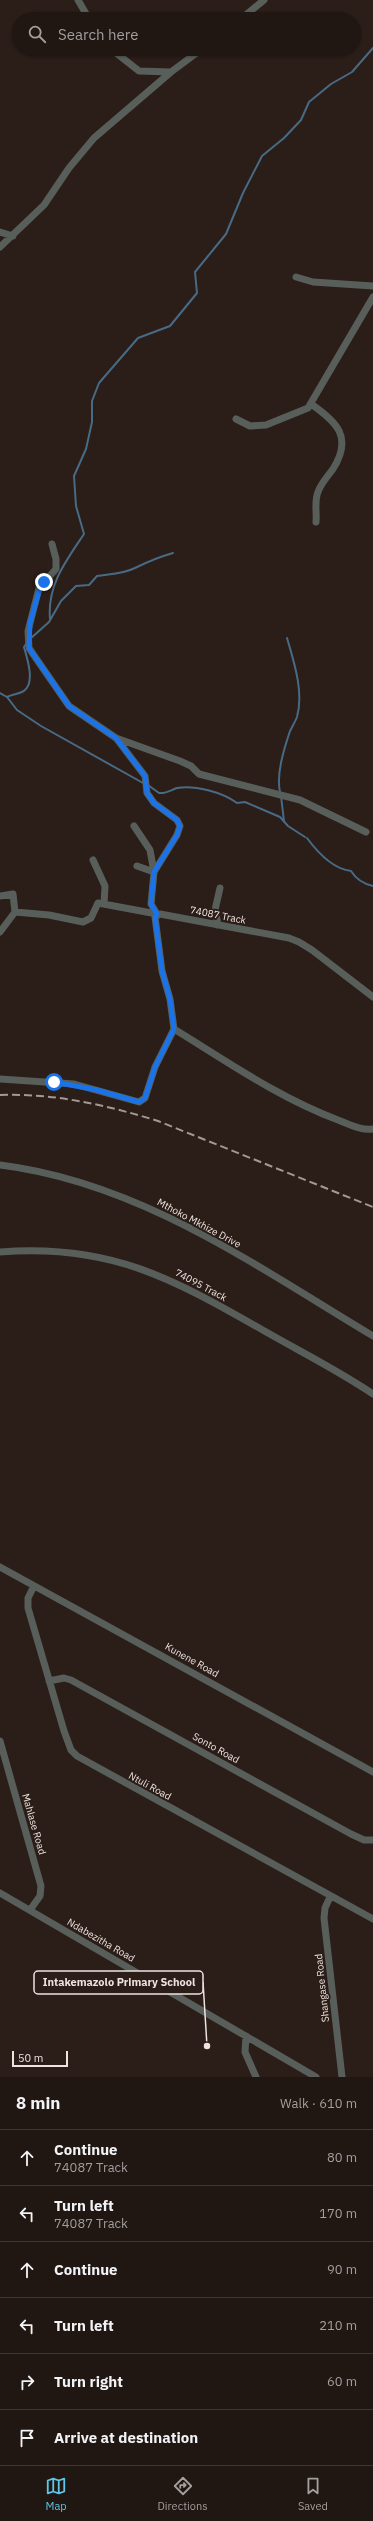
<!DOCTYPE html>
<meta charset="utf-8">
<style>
body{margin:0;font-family:"IBM Plex Sans",sans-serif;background:#2d2320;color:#f1f3f6}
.scale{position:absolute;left:12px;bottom:10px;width:56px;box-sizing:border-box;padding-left:4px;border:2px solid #ede3df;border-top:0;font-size:11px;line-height:14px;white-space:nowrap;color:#ede3df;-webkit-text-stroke:3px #2b1d18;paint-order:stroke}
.stop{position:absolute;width:12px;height:12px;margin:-9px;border:3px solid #1a73e8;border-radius:50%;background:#fff}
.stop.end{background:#1a73e8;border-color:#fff;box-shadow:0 1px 4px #0008}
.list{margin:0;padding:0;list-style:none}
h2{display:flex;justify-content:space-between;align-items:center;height:52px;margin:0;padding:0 16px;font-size:17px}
h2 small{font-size:13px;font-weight:400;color:#a29f9f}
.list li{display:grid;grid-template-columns:26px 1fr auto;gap:12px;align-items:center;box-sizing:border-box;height:56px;padding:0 16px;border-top:1px solid #3d3532}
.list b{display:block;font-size:15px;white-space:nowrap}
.list p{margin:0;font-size:13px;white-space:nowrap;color:#a29f9f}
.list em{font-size:13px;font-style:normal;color:#a29f9f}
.icon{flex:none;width:22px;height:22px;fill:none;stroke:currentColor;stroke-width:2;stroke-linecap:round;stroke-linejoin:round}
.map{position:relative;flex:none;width:373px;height:2077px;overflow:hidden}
.search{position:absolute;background:#201612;box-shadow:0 1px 3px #0004;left:12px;right:12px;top:12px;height:44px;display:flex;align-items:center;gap:10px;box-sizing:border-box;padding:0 14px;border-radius:22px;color:#a29f9f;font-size:15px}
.sheet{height:388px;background:#201612}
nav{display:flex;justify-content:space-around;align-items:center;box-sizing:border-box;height:56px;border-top:1px solid #3d3532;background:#201612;font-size:11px;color:#a29f9f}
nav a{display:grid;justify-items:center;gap:2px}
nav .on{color:#5dc7e8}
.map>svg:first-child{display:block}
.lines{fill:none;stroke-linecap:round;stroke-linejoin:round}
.stream{stroke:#486b85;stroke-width:2}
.minor{stroke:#585e59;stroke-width:7}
.rail{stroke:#a49894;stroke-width:2;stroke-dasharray:8 4;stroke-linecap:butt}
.route{stroke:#1a73e8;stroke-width:5}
.labels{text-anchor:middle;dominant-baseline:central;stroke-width:4;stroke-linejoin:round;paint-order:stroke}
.street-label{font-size:10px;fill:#ede3df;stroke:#2b1d18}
.leader{fill:none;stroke:#ede3df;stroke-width:1.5}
.callout-dot{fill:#ede3df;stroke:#2b1d18;stroke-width:1.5}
.callout{fill:#2b1d18;stroke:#ede3df;stroke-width:1.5}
.callout-label{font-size:11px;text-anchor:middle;font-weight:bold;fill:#ede3df}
</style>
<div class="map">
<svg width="373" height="2077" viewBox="0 0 373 2077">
<rect width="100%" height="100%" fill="#2b1d18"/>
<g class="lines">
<path class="stream" d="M50,619C47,585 66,561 84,534L76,506L74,476L86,449L92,422V401L99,383L138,338L170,326L197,293L195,272L226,234L243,193L262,156L284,138L301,120L309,102L331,84L352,72L373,48
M30,639L49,622L61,601L76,586L89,585L97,576C110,574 123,574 135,568C147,562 159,557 173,553
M0,693L7,697L17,710L41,726L143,783
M7,697C13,694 21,694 25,690C35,681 27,658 24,647L26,644
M148,785L159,793C166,794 171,790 177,788C195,785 222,792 237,803L245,802L280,817L288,826L305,837
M280,792C276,774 284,749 290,731C292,727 295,722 297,717C304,692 294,662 287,638
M281,796L284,821
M307,838C318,853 333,869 351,871C356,879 364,884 373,886"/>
<path class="minor" d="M78,0L89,19
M241,19L264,0
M111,49L139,71L171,72
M0,232L13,236
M0,247L44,205L69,168L94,138L171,72L202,49
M296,277L313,282L373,286
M311,404C337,422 353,437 333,469C328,476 321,483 318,492C314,502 317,512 316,522
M236,419L250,426L266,425L308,408L373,297
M52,544L56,559V569L39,588L28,631L29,648L33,654L69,706L116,738L180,761L191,766L199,774L300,800L366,832
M116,738L145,776L147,793L154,803L177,820L180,826L177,835L154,872L151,904L157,914
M134,826L150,850L154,872
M93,860L105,886L104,904
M137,866L154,872
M0,896L13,894L15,912L49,915L83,922L91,918L98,903L157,914
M218,925L215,910L220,888
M0,932L15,912
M373,997L312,950L299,942L289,938L160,914L155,917L162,971L170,999L174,1029C228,1062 279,1098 338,1120C349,1124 361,1131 373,1129
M0,1079L74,1084L139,1102L145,1098L155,1067L174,1029
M0,1165C139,1182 256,1266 373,1336
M0,1252C112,1243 175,1280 268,1333C303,1353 339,1371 373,1394
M0,1567L373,1772
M34,1586L28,1598V1608L64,1731L71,1750L77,1756L373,1919
M49,1681L64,1678L71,1680L351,1834L364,1840H373
M0,1741L41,1886L40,1896L30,1910
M0,1893L316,2077
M330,1897L325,1908L324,1918L342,2077
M246,2036L245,2052L256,2077"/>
<path class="rail" d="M0,1095C54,1093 106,1105 158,1121L373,1207"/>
</g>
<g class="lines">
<path class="route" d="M44,582L40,588L30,623L29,648L69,706L116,738L145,776L147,793L154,803L177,820L180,826L177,835L154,872L151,904L157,914L155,917L162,971L170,999L174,1029L155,1067L145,1098L139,1102L97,1090L54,1082"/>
</g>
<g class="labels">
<g class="street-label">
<text transform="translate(218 915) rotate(11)">74087 Track</text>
<text transform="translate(199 1223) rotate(28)">Mthoko Mkhize Drive</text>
<text transform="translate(201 1285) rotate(28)">74095 Track</text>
<text transform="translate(192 1660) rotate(29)">Kunene Road</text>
<text transform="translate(216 1748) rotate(29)">Sonto Road</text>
<text transform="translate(150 1786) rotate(29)">Ntuli Road</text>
<text transform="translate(34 1824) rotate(74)">Mahlase Road</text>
<text transform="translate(101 1940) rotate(30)">Ndabezitha Road</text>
<text transform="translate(322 1988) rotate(-96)">Shangase Road</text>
</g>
</g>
<path class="leader" d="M207 2046L203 1982"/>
<circle class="callout-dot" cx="207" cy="2046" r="4"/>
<rect class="callout" x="34" y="1971" width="169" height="23" rx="4"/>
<g class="callout-label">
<text x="119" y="1986">Intakemazolo Primary School</text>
</g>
</svg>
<div class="scale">50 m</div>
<div class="stop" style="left:54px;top:1082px"></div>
<div class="stop end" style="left:44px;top:582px"></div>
<div class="search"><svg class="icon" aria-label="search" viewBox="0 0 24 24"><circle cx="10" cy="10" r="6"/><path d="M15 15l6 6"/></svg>Search here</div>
</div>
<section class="sheet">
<h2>8 min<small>Walk · 610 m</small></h2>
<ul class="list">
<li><svg class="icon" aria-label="ahead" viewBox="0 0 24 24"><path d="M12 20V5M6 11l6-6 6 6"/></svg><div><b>Continue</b><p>74087 Track</p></div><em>80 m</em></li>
<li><svg class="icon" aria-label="left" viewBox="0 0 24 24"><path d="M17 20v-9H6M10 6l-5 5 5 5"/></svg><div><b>Turn left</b><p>74087 Track</p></div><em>170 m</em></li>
<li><svg class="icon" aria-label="ahead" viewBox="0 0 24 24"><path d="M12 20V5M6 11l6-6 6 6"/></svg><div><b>Continue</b></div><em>90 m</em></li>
<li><svg class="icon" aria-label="left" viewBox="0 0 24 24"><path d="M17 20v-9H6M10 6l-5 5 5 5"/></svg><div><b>Turn left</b></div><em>210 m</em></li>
<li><svg class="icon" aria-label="right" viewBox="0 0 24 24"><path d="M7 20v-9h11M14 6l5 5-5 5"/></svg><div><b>Turn right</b></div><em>60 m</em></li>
<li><svg class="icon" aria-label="arrive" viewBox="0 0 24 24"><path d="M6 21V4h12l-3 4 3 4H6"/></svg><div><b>Arrive at destination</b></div></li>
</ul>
</section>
<nav>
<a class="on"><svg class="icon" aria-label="map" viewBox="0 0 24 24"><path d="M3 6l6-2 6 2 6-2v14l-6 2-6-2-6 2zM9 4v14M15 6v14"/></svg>Map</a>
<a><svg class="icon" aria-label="directions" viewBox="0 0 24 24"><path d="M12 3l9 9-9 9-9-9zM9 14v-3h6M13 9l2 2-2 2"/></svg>Directions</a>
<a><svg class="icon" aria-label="saved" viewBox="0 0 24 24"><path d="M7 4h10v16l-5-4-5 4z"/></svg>Saved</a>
</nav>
